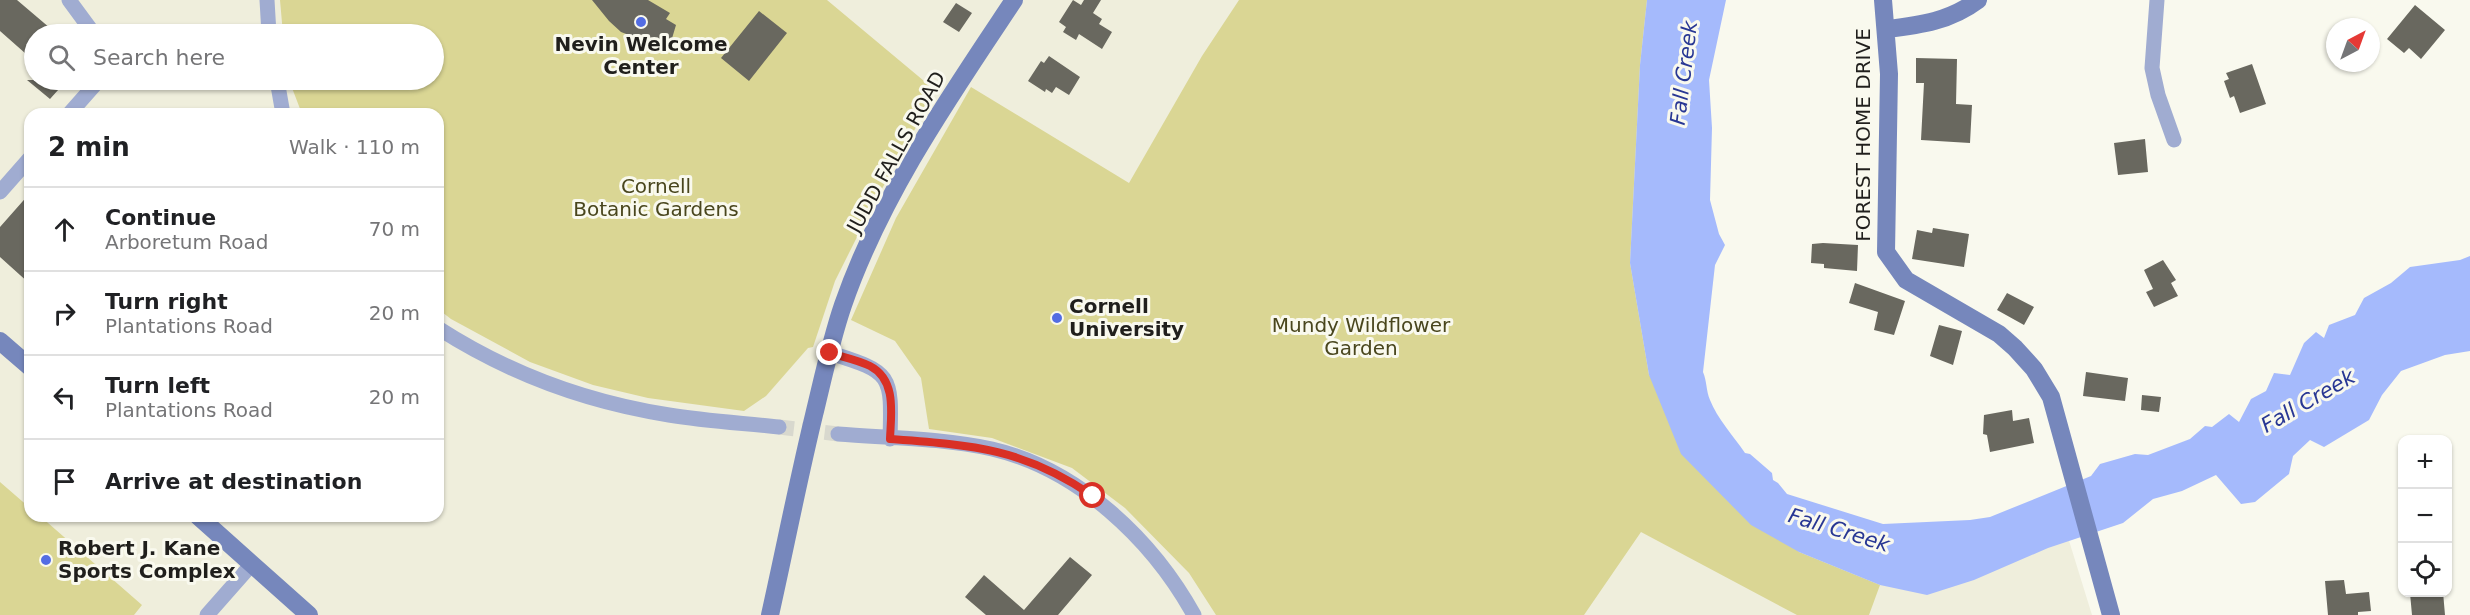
<!DOCTYPE html>
<meta charset="utf-8">
<style>
body{margin:0;font-family:"DejaVu Sans",sans-serif;background:#f6f6f6;color:#202124}
.controls{position:absolute;right:18px;bottom:18px;display:grid;overflow:hidden;border-radius:12px;box-shadow:0 2px 4px #0004}
.controls button{width:54px;height:54px;display:grid;place-items:center;padding:0;border:0;border-bottom:2px solid #e0e0e0;background:#fff;color:#202124;font:30px sans-serif}
.compass{position:absolute;left:2326px;top:18px;width:54px;height:54px;border-radius:50%;background:#fff;box-shadow:0 2px 4px #0004;rotate:41deg}
.stop{position:absolute;width:18px;height:18px;margin:-14px;border:4px solid #d93025;border-radius:50%;background:#fff}
.stop.end{background:#d93025;border-color:#fff;box-shadow:0 2px 6px #0008}
.list{margin:0;padding:0;list-style:none}
h2{display:flex;justify-content:space-between;align-items:center;height:78px;margin:0;padding:0 24px;font-size:26px}
h2 small{font-size:20px;font-weight:400;color:#757577}
.list li{display:grid;grid-template-columns:39px 1fr auto;gap:18px;align-items:center;box-sizing:border-box;height:84px;padding:0 24px;border-top:2px solid #e0e0e0}
.list b{display:block;font-size:22px;white-space:nowrap}
.list p{margin:0;font-size:20px;white-space:nowrap;color:#757577}
.list em{font-size:20px;font-style:normal;color:#757577}
.icon{flex:none;width:33px;height:33px;fill:none;stroke:currentColor;stroke-width:2;stroke-linecap:round;stroke-linejoin:round}
.map{position:relative;flex:none;width:2470px;height:615px;overflow:hidden}
.search{position:absolute;background:#fff;box-shadow:0 2px 4px #0004;left:24px;top:24px;width:420px;height:66px;display:flex;align-items:center;gap:15px;box-sizing:border-box;padding:0 21px;border-radius:33px;color:#757577;font-size:22px}
.panel{position:absolute;background:#fff;box-shadow:0 2px 4px #0004;left:24px;top:108px;width:420px;height:414px;border-radius:18px}
.map>svg:first-child{display:block}
.built{fill:#efeedc;fill-rule:evenodd}
.green{fill:#dad694}
.water{fill:#a5bafc}
.building{fill:#69685f}
.lines{fill:none;stroke-linecap:round;stroke-linejoin:round}
.street-tunnel{stroke:#d8d8ce;stroke-width:15;stroke-dasharray:15 8;stroke-linecap:butt}
.street{stroke:#a0acd1;stroke-width:15}
.secondary{stroke:#7687bc;stroke-width:18}
.route{stroke:#d93025;stroke-width:8}
.poi-dot{fill:#536de3;stroke:#f9f9ee;stroke-width:2}
.labels{text-anchor:middle;dominant-baseline:central;stroke-width:6;stroke-linejoin:round;paint-order:stroke}
.poi-label{font-size:20px;font-weight:bold;fill:#201f1c;stroke:#f9f9ee;text-anchor:start}
.street-label{font-size:20px;fill:#201f1c;stroke:#f9f9ee}
.park-label{font-size:20px;fill:#49461d;stroke:#f9f9ee}
.water-label{font-size:21px;font-style:italic;fill:#283794;stroke:#f9f9ee}
</style>
<div class="map">
<svg width="2470" height="615" viewBox="0 0 2470 615">
<rect width="100%" height="100%" fill="#f9f9ee"/>
<path class="built" d="M0,0H1694L1682,394L1779,512L1892,548L2062,518L2092,615H0ZM34,34H434V80H34ZM30,114H438V516H30Z"/>
<path class="green" d="M280,0H827L936,91L873,205L835,281L813,347L808,348L766,396L744,411L648,398L593,385L530,362L451,319L438,309V114H302L289,80H434V34H283Z
M1239,0H1647L1640,65L1630,263L1649,375L1799,552L1880,585L1869,615H1797L1641,532L1584,615H1216L1189,573L1125,508L1072,468L992,438L929,429L921,378L895,341L851,320L896,218L971,87L1129,183L1202,56Z
M0,482L30,508V516H40L142,605L134,615H0Z"/>
<path class="water" d="M1647,0H1726L1709,80L1712,128L1710,200L1719,234L1725,245L1715,265L1703,372C1707,381 1706,391 1710,400C1717,418 1734,437 1745,453L1750,454L1772,473L1773,480L1778,483L1787,494L1883,524L1970,520L1990,517L2091,476L2100,464L2135,454L2148,455L2190,439L2205,426L2212,427L2229,414L2239,422L2251,399L2266,391L2274,373L2290,375L2304,343L2316,332L2324,338L2329,325L2355,315L2364,298L2391,283L2410,267L2460,260L2470,256V351L2445,355L2401,371L2382,395L2369,420L2324,447L2310,440L2293,456L2289,474L2255,502L2241,504L2216,475L2182,491L2153,499L2123,523L2048,548L1974,580L1927,595L1880,585L1799,552L1751,525L1681,454L1649,375L1630,263L1640,65Z"/>
<path class="building" d="M0,0H17L57,34H34V61L0,31Z
M592,0H648L670,13L666,19L676,25L670,45L637,34L634,37L621,32L609,21Z
M1073,0L1081,5L1084,0H1101L1093,13L1102,19L1099,24L1112,32L1102,49L1079,34L1076,40L1063,32L1066,27L1059,22Z
M956,3L972,13L959,32L943,22Z
M2415,5L2445,30L2421,59L2409,48L2404,53L2387,39Z
M759,11L787,33L749,81L721,58Z
M1049,56L1080,77L1069,95L1056,87L1052,93L1046,89L1045,92L1028,81L1041,61L1044,63Z
M1916,58L1957,59L1956,104L1972,105L1970,143L1921,140L1924,83H1916Z
M2252,64L2266,104L2240,113L2234,96L2230,98L2224,81L2229,79L2226,73Z
M27,80H67L50,99Z
M2145,139L2148,172L2118,175L2114,143Z
M30,193V284L0,257V227Z
M1933,228L1969,234L1964,267L1912,259L1917,230L1932,233Z
M1823,243L1858,245L1857,271L1824,268V264L1811,263L1812,244Z
M2163,260L2176,280L2171,283L2178,296L2154,307L2146,292L2153,289L2144,270Z
M1855,283L1905,301L1894,335L1874,330L1878,312L1849,303Z
M2007,293L2034,307L2024,325L1997,310Z
M1939,325L1962,331L1953,365L1930,356Z
M2086,372L2128,378L2125,401L2083,396Z
M2142,395L2161,397L2159,412L2141,410Z
M2012,410L2013,421L2029,418L2034,443L1990,452L1987,435L1983,434L1984,415Z
M1070,557L1092,575L1058,615H986L965,597L984,575L1024,610Z
M2344,580L2346,594L2369,592L2371,611L2358,612V615H2328L2325,581Z
M2443,592L2445,615H2412L2410,593Z"/>
<g class="lines">
<path class="street-tunnel" d="M779,427L838,434"/>
<path class="street" d="M69,0L94,34
M267,0L269,34
M2157,0L2152,68L2158,95L2174,140
M277,80L283,114
M69,114L99,80
M0,192L30,158
M438,328C508,373 586,402 669,415C705,421 742,423 779,427
M830,353C892,372 892,374 890,439
M838,434C889,438 943,438 992,449C1078,469 1152,539 1194,615
M207,615L252,564"/>
<path class="secondary" d="M1883,0L1889,74L1886,252L1906,280L1999,334L2015,348L2034,369L2051,397L2111,615
M1887,29C1921,25 1950,21 1978,0
M0,341L30,367
M198,516L309,615
M770,615C785,548 798,481 814,415C823,378 831,340 843,305C881,195 950,96 1014,0"/>
</g>
<g class="lines">
<path class="route" d="M830,353C843,357 858,360 870,366C897,380 891,414 890,439C972,445 1023,448 1093,496"/>
</g>
<g class="poi-dot">
<circle cx="641" cy="22" r="6"/>
<circle cx="1057" cy="318" r="6"/>
<circle cx="46" cy="560" r="6"/>
</g>
<g class="labels">
<g class="poi-label">
<text x="641" y="44" text-anchor="middle">Nevin Welcome<tspan x="641" dy="23">Center</tspan></text>
<text x="1069" y="306">Cornell<tspan x="1069" dy="23">University</tspan></text>
<text x="58" y="548">Robert J. Kane<tspan x="58" dy="23">Sports Complex</tspan></text>
</g>
<g class="street-label">
<text transform="translate(1863 135) rotate(-90)">FOREST HOME DRIVE</text>
<text transform="translate(896 152) rotate(-61)">JUDD FALLS ROAD</text>
</g>
<g class="park-label">
<text x="656" y="186">Cornell<tspan x="656" dy="23">Botanic Gardens</tspan></text>
<text x="1361" y="325">Mundy Wildflower<tspan x="1361" dy="23">Garden</tspan></text>
</g>
<g class="water-label">
<text transform="translate(1684 73) rotate(-83)">Fall Creek</text>
<text transform="translate(2308 401) rotate(-30)">Fall Creek</text>
<text transform="translate(1839 530) rotate(17)">Fall Creek</text>
</g>
</g>
</svg>
<div class="controls">
<button>+</button>
<button>−</button>
<button><svg class="icon" aria-label="locate" viewBox="0 0 24 24"><circle cx="12" cy="12" r="6"/><path d="M12 2v4M12 18v4M2 12h4M18 12h4"/></svg></button>
</div>
<svg class="compass" viewBox="-18 -18 36 36"><path d="M0-13l5 13h-10z" fill="#e53935"/><path d="M0 13l5-13h-10z" fill="#757577"/></svg>
<div class="stop" style="left:1093px;top:496px"></div>
<div class="stop end" style="left:830px;top:353px"></div>
<div class="search"><svg class="icon" aria-label="search" viewBox="0 0 24 24"><circle cx="10" cy="10" r="6"/><path d="M15 15l6 6"/></svg>Search here</div>
<section class="panel">
<h2>2 min<small>Walk · 110 m</small></h2>
<ul class="list">
<li><svg class="icon" aria-label="ahead" viewBox="0 0 24 24"><path d="M12 20V5M6 11l6-6 6 6"/></svg><div><b>Continue</b><p>Arboretum Road</p></div><em>70 m</em></li>
<li><svg class="icon" aria-label="right" viewBox="0 0 24 24"><path d="M7 20v-9h11M14 6l5 5-5 5"/></svg><div><b>Turn right</b><p>Plantations Road</p></div><em>20 m</em></li>
<li><svg class="icon" aria-label="left" viewBox="0 0 24 24"><path d="M17 20v-9H6M10 6l-5 5 5 5"/></svg><div><b>Turn left</b><p>Plantations Road</p></div><em>20 m</em></li>
<li><svg class="icon" aria-label="arrive" viewBox="0 0 24 24"><path d="M6 21V4h12l-3 4 3 4H6"/></svg><div><b>Arrive at destination</b></div></li>
</ul>
</section>
</div>
